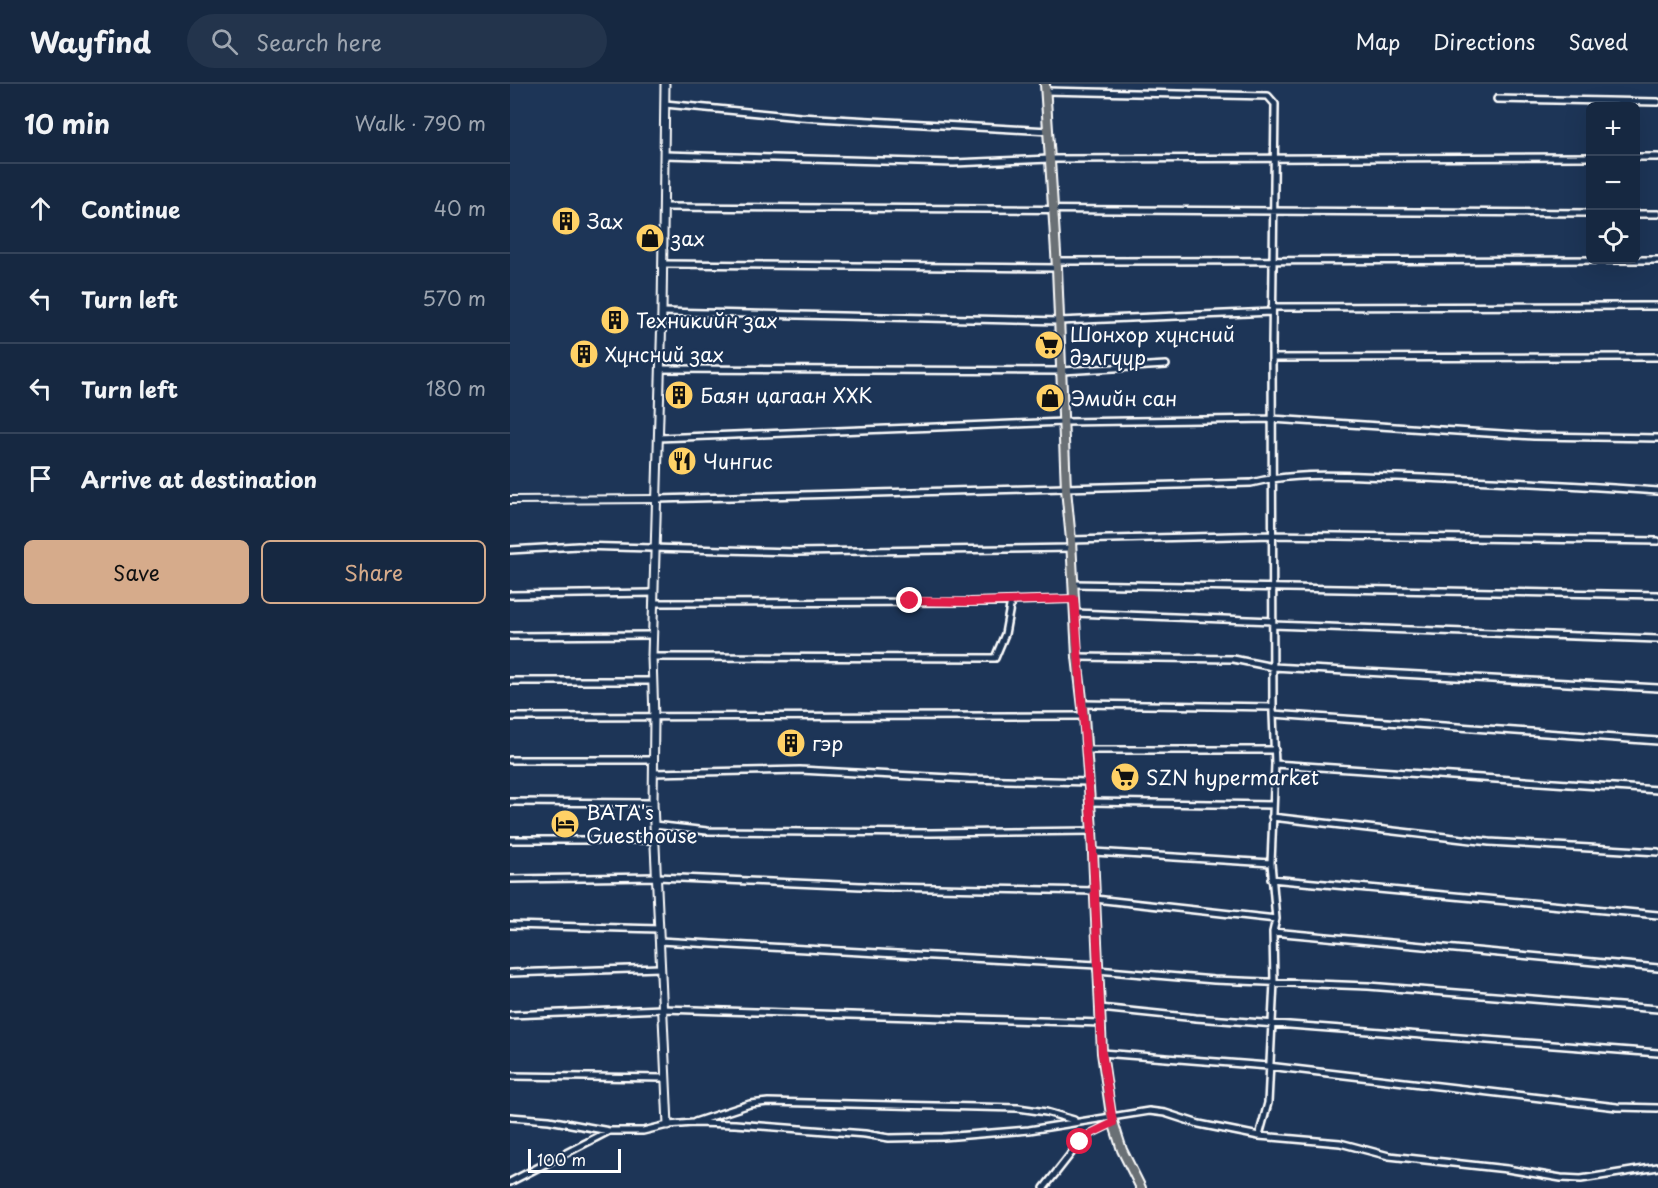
<!DOCTYPE html>
<meta charset="utf-8">
<style>
body{margin:0;font-family:"Playpen Sans",sans-serif;background:#23344c;color:#f1f3f6}
.controls{position:absolute;right:18px;top:18px;display:grid;overflow:hidden;border-radius:9px;box-shadow:0 6px 24px #0002}
.controls button{width:54px;height:54px;display:grid;place-items:center;padding:0;border:0;border-bottom:2px solid #35445a;background:#162841;color:#f1f3f6;font:30px sans-serif}
.scale{position:absolute;left:18px;bottom:15px;width:93px;box-sizing:border-box;padding-left:6px;border:3px solid #fff;border-top:0;font-size:16px;line-height:21px;white-space:nowrap;color:#fff;-webkit-text-stroke:4px #1d3557;paint-order:stroke}
.stop{position:absolute;width:18px;height:18px;margin:-14px;border:4px solid #e11d48;border-radius:50%;background:#fff}
.stop.end{background:#e11d48;border-color:#fff;box-shadow:0 2px 6px #0008}
.list{margin:0;padding:0;list-style:none}
h2{display:flex;justify-content:space-between;align-items:center;height:78px;margin:0;padding:0 24px;font-size:26px}
h2 small{font-size:20px;font-weight:400;color:#9ea6b1}
.list li{display:grid;grid-template-columns:39px 1fr auto;gap:18px;align-items:center;box-sizing:border-box;height:90px;padding:0 24px;border-top:2px solid #35445a}
.list b{display:block;font-size:22px;white-space:nowrap}
.list em{font-size:20px;font-style:normal;color:#9ea6b1}
.actions{display:flex;gap:12px;padding:18px 24px}
.actions a{flex:1;padding:14px 0;border:2px solid #d6ab8b;border-radius:9px;text-align:center;font-size:21px;color:#d6ab8b}
.actions .main{background:#d6ab8b;color:#111}
.icon{flex:none;width:33px;height:33px;fill:none;stroke:currentColor;stroke-width:2;stroke-linecap:round;stroke-linejoin:round}
.map{position:relative;flex:none;width:1148px;height:1104px;overflow:hidden}
header{display:flex;align-items:center;gap:36px;box-sizing:border-box;height:84px;padding:0 30px;background:#162841;border-bottom:2px solid #35445a}
header strong{font-size:28px}
nav{display:flex;gap:33px;margin-inline-start:auto;font-size:21px}
.search{width:420px;height:54px;background:#23344c;display:flex;align-items:center;gap:15px;box-sizing:border-box;padding:0 21px;border-radius:33px;color:#9ea6b1;font-size:22px}
main{display:flex}
aside{flex:1;background:#162841}
.map>svg:first-child{display:block}
.lines{fill:none;stroke-linecap:round;stroke-linejoin:round}
.minor-casing{stroke:#fff;stroke-width:10}
.tertiary-casing{stroke:#fff;stroke-width:10}
.secondary-casing{stroke:#fff;stroke-width:11}
.primary-casing{stroke:#fff;stroke-width:12}
.minor{stroke:#1d3557;stroke-width:5}
.tertiary{stroke:#1d3557;stroke-width:6}
.secondary{stroke:#1d3557;stroke-width:7}
.primary{stroke:#6a7074;stroke-width:8}
.route{stroke:#e11d48;stroke-width:8}
.labels{text-anchor:middle;dominant-baseline:central;stroke-width:4.5;stroke-linejoin:round;paint-order:stroke}
.poi-label{font-size:20px;fill:#fff;stroke:#1d3557;text-anchor:start}
</style>
<header>
<strong>Wayfind</strong>
<div class="search"><svg class="icon" aria-label="search" viewBox="0 0 24 24"><circle cx="10" cy="10" r="6"/><path d="M15 15l6 6"/></svg>Search here</div>
<nav><a>Map</a><a>Directions</a><a>Saved</a></nav>
</header>
<main>
<aside>
<h2>10 min<small>Walk · 790 m</small></h2>
<ul class="list">
<li><svg class="icon" aria-label="ahead" viewBox="0 0 24 24"><path d="M12 20V5M6 11l6-6 6 6"/></svg><div><b>Continue</b></div><em>40 m</em></li>
<li><svg class="icon" aria-label="left" viewBox="0 0 24 24"><path d="M17 20v-9H6M10 6l-5 5 5 5"/></svg><div><b>Turn left</b></div><em>570 m</em></li>
<li><svg class="icon" aria-label="left" viewBox="0 0 24 24"><path d="M17 20v-9H6M10 6l-5 5 5 5"/></svg><div><b>Turn left</b></div><em>180 m</em></li>
<li><svg class="icon" aria-label="arrive" viewBox="0 0 24 24"><path d="M6 21V4h12l-3 4 3 4H6"/></svg><div><b>Arrive at destination</b></div></li>
</ul>
<div class="actions"><a class="main">Save</a><a>Share</a></div>
</aside>
<div class="map">
<svg width="1148" height="1104" viewBox="0 0 1148 1104">
<rect width="100%" height="100%" fill="#1d3557"/>
<filter id="ink" filterUnits="userSpaceOnUse"><feTurbulence type="fractalNoise" baseFrequency=".0167" numOctaves="2"/><feDisplacementMap in="SourceGraphic" scale="12" xChannelSelector="R" yChannelSelector="G"/><feConvolveMatrix kernelMatrix="1 2 1 2 8 2 1 2 1" color-interpolation-filters="sRGB"/></filter>
<g filter="url(#ink)">
<g class="lines">
<g class="minor-casing">
<path id="minor" d="M535,7L758,12L765,20L762,262L763,630L765,680L761,779L766,835L763,848L764,898L758,1019L749,1052
M987,15L1148,18
M155,20L290,33L539,47
M154,71L444,79L540,75L1080,73
M1126,73H1148
M154,123L1080,129
M1126,130H1148
M546,177L1148,176
M153,180L547,184
M762,223L1148,222
M152,228L549,237L762,228
M762,274L1148,273
M150,285L552,287L656,281
M148,354L554,338L762,335L1024,352L1148,354
M147,415L741,399C789,387 838,392 887,393C974,396 1061,401 1148,407
M561,456L762,451L1148,457
M0,466L68,462L285,468L562,464
M564,500L1148,511
M0,511L143,509
M143,519L460,518L564,515
M565,529L763,537
M763,541L1148,555
M0,552L142,551
M142,573L485,574L495,550L501,517
M567,573L723,575L763,583L1148,604
M0,597H143
M573,620L763,623
M763,630L1148,657
M0,633L574,632
M577,666H765
M0,676H144
M765,680L1148,706
M143,689L290,686L459,695L579,698
M0,718L143,719
M581,718L763,721
M762,733L979,758L1148,768
M144,741L197,747L421,749L582,747
M0,756H145
M584,768L761,779
M0,795L147,793L374,803L585,807
M761,795L1148,831
M585,815L766,835
M0,841L149,845
M763,848L1148,884
M149,857L587,881
M587,886L704,896L858,902L1148,925
M0,889L150,884
M590,924L686,934L1148,969
M0,931L153,925L591,939
M592,969L758,982L1107,1023L1148,1024
M0,992L155,994
M0,1033L39,1036L99,1047
M185,1038L240,1020L258,1018L508,1024L536,1028L564,1036
M0,1098L99,1047H133L158,1041L183,1039L225,1040L355,1050L379,1054L433,1053L519,1046L639,1027L655,1029L689,1040L749,1052L830,1059L879,1072L997,1085L1051,1094L1071,1095L1148,1083
M534,1104L570,1058L582,1049L603,1039"/>
</g>
<g class="tertiary-casing">
<path id="tertiary" d="M0,416L147,415"/>
</g>
<g class="secondary-casing">
<path id="secondary" d="M155,0L152,228L142,573L144,634L143,719L158,1041"/>
</g>
<g class="primary-casing">
<path id="primary" d="M535,0L547,184L556,405L561,456L567,573L574,632L582,747L592,969L601,1031L612,1066L631,1104"/>
</g>
<use href="#minor" class="minor"/>
<use href="#tertiary" class="tertiary"/>
<use href="#secondary" class="secondary"/>
<use href="#primary" class="primary"/>
</g>
</g>
<g class="lines" filter="url(#ink)">
<path class="route" d="M400,517L459,518L564,515L582,747L592,969L603,1039L582,1049L570,1058"/>
</g>
<defs>
<g id="building-disc" transform="scale(1.5)"><circle r="9.5" fill="#ffd166" stroke="#1d3557"/><path d="M-4-6H4V6H1V3H-1V6H-4ZM-2.5-4.3h1.7v1.8h-1.7ZM.8-4.3h1.7v1.8H.8ZM-2.5-1h1.7V.8h-1.7ZM.8-1h1.7V.8H.8Z" fill="#111"/></g>
<g id="shop-disc" transform="scale(1.5)"><circle r="9.5" fill="#ffd166" stroke="#1d3557"/><path d="M-5-2.5h2.3a2.7 3.5 0 0 1 5.4 0H5L5.5 6h-11ZM-1.5-2.5h3a1.5 2.3 0 0 0-3 0Z" fill="#111"/></g>
<g id="supermarket-disc" transform="scale(1.5)"><circle r="9.5" fill="#ffd166" stroke="#1d3557"/><path d="M-6-5.5h2.5l.6 2H6L4.5 2H-2.5L-4.4-4H-6ZM-1.5 3.2a1.3 1.3 0 1 0 .1 0ZM3 3.2a1.3 1.3 0 1 0 .1 0Z" fill="#111"/></g>
<g id="restaurant-disc" transform="scale(1.5)"><circle r="9.5" fill="#ffd166" stroke="#1d3557"/><path d="M-5-6h1v4h1v-4h1v4h1v-4h1v5L-1.5 .5V6h-2V.5L-5-1ZM5-6V6H3V1.5H1.5Q1.5-4 5-6Z" fill="#111"/></g>
<g id="hotel-disc" transform="scale(1.5)"><circle r="9.5" fill="#ffd166" stroke="#1d3557"/><path d="M-6-4.5h1.5V1H6V5H4.5V3h-9V5H-6ZM-4 0a1.8 1.8 0 1 1 3.6 0ZM.5 0V-2.5h3Q6-2.5 6 0Z" fill="#111"/></g>
</defs>
<g fill-rule="evenodd">
<use href="#building-disc" x="56" y="137"/>
<use href="#shop-disc" x="140" y="154"/>
<use href="#building-disc" x="105" y="236"/>
<use href="#supermarket-disc" x="539" y="261"/>
<use href="#building-disc" x="74" y="270"/>
<use href="#building-disc" x="169" y="311"/>
<use href="#shop-disc" x="540" y="314"/>
<use href="#restaurant-disc" x="172" y="377"/>
<use href="#building-disc" x="281" y="659"/>
<use href="#supermarket-disc" x="615" y="693"/>
<use href="#hotel-disc" x="55" y="740"/>
</g>
<g class="labels">
<g class="poi-label">
<text x="77" y="137">Зах</text>
<text x="161" y="154">зах</text>
<text x="126" y="236">Техникийн зах</text>
<text x="560" y="250">Шонхор хүнсний<tspan x="560" dy="23">дэлгүүр</tspan></text>
<text x="95" y="270">Хүнсний зах</text>
<text x="190" y="311">Баян цагаан ХХК</text>
<text x="561" y="314">Эмийн сан</text>
<text x="193" y="377">Чингис</text>
<text x="302" y="659">гэр</text>
<text x="636" y="693">SZN hypermarket</text>
<text x="76" y="728">BATA's<tspan x="76" dy="23">Guesthouse</tspan></text>
</g>
</g>
</svg>
<div class="controls">
<button>+</button>
<button>−</button>
<button><svg class="icon" aria-label="locate" viewBox="0 0 24 24"><circle cx="12" cy="12" r="6"/><path d="M12 2v4M12 18v4M2 12h4M18 12h4"/></svg></button>
</div>
<div class="scale">100 m</div>
<div class="stop" style="left:570px;top:1058px"></div>
<div class="stop end" style="left:400px;top:517px"></div>
</div>
</main>
